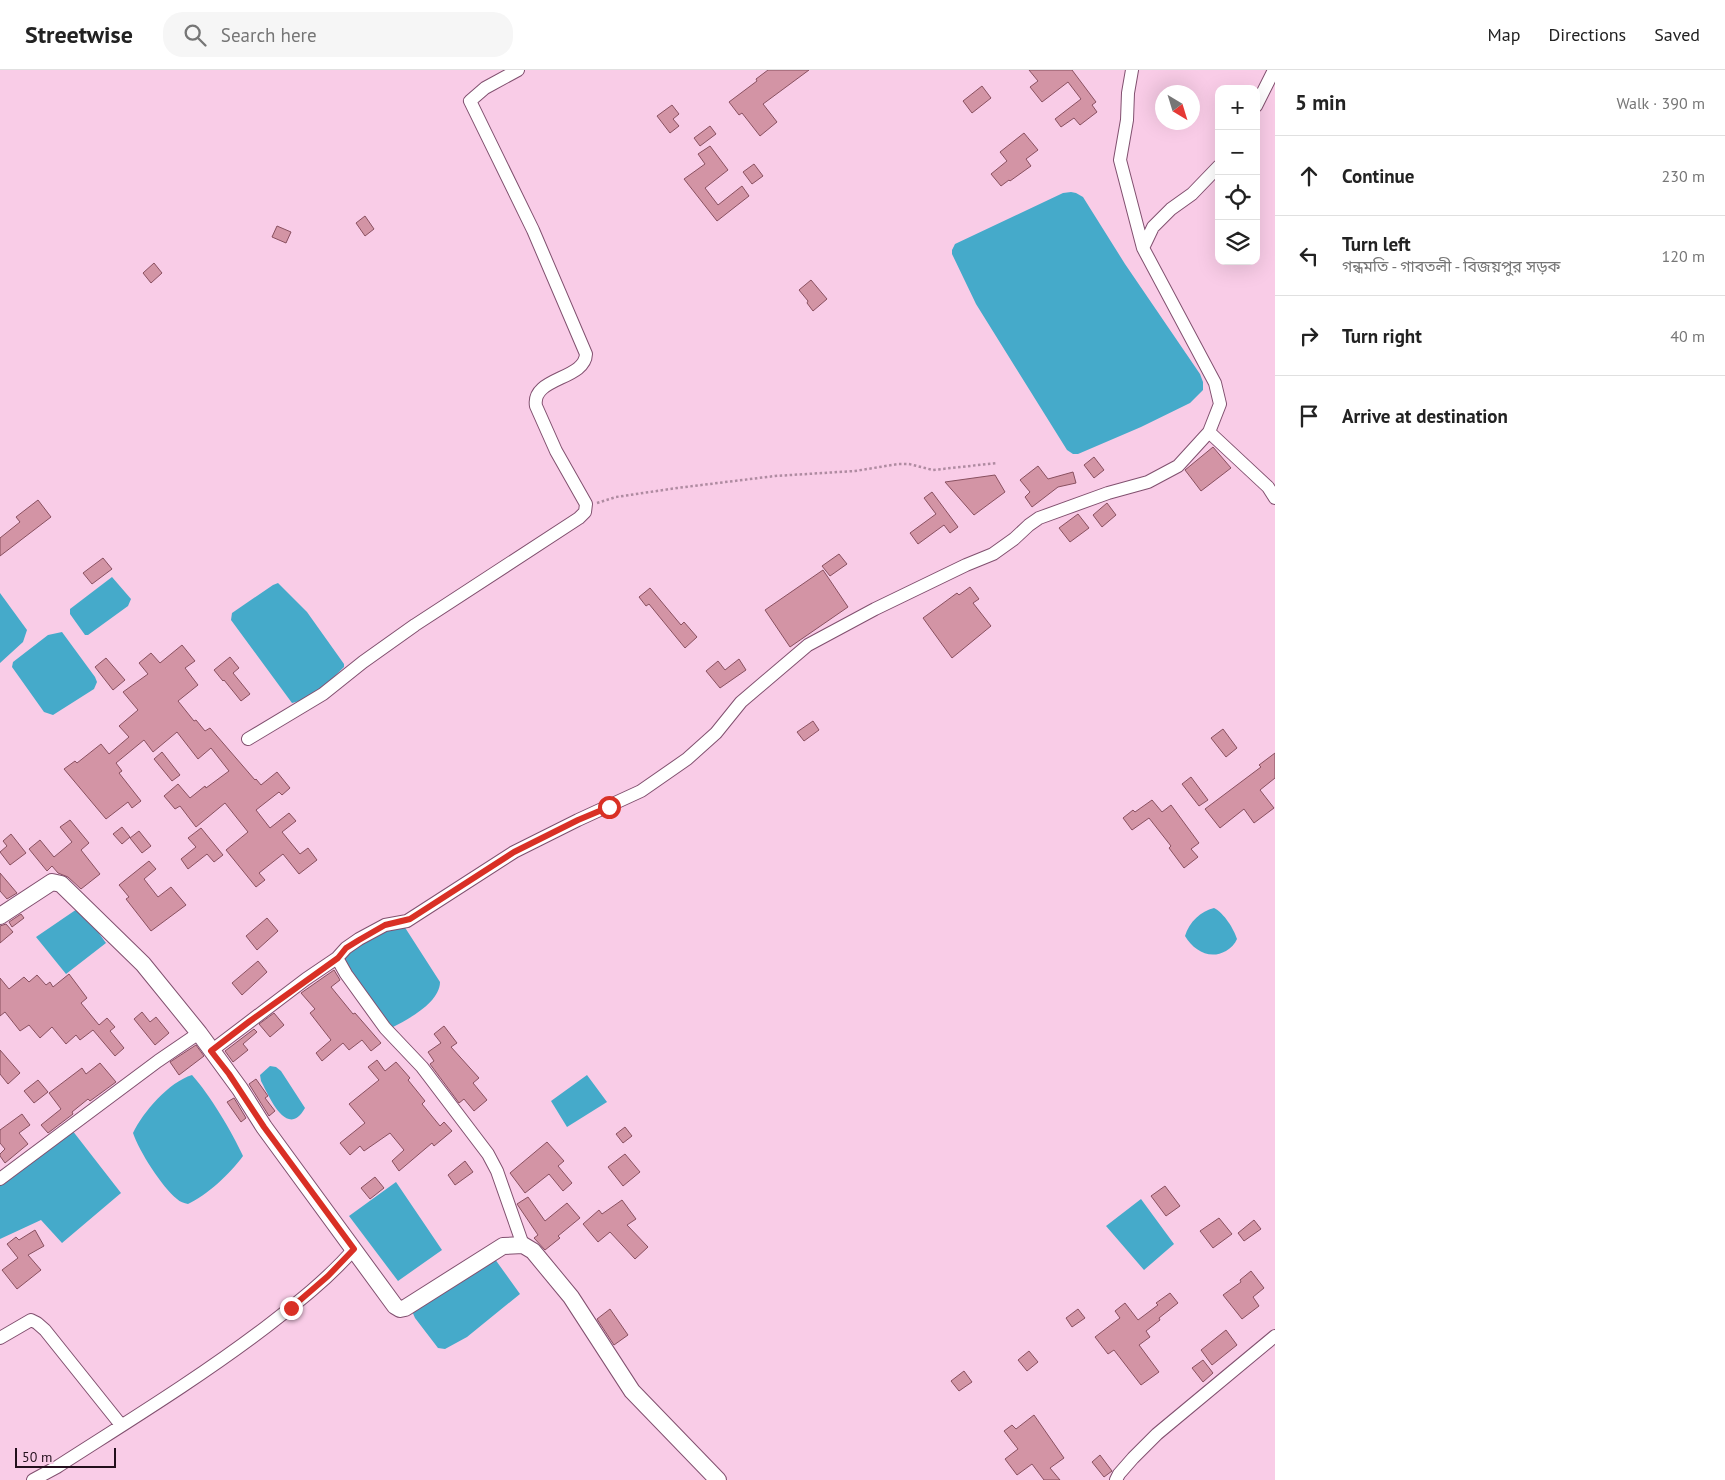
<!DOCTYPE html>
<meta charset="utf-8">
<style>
body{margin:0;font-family:"PT Sans","Noto Sans Bengali",sans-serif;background:#f6f6f6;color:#222}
.controls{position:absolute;right:15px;top:15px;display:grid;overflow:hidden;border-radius:10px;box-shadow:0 5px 20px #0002}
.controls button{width:45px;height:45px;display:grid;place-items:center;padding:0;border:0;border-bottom:1px solid #e0e0e0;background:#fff;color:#222;font:25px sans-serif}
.compass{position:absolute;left:1155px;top:15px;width:45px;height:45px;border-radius:50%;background:#fff;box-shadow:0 5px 20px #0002;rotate:142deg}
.scale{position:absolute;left:15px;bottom:12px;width:101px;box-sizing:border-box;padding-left:5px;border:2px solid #230f1c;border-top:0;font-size:14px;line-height:18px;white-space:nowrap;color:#230f1c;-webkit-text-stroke:4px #f9cce7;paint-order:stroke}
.stop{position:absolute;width:15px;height:15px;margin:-11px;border:4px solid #d93025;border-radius:50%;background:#fff}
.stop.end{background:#d93025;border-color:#fff;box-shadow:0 1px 5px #0008}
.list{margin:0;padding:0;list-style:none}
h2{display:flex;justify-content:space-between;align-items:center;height:65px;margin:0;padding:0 20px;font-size:21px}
h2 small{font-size:16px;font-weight:400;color:#767676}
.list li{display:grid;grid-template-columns:32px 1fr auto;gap:15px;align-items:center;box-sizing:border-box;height:80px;padding:0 20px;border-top:1px solid #e0e0e0}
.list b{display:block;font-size:19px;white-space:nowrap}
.list p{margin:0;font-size:16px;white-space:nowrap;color:#767676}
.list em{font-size:16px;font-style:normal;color:#767676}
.icon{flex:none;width:28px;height:28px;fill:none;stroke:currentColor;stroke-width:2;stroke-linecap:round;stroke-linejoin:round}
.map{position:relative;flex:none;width:1275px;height:1410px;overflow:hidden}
header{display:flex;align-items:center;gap:30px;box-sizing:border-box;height:70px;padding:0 25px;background:#fff;border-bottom:1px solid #e0e0e0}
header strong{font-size:24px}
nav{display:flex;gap:28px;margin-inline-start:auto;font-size:18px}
.search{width:350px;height:45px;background:#f6f6f6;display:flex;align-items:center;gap:12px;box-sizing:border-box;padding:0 18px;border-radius:20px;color:#767676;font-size:19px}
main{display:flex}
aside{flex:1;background:#fff}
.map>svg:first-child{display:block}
.water{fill:#45aaca}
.building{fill:#d394a5;stroke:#895060}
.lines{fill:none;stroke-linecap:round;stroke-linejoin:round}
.minor-casing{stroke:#81506f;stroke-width:14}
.major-casing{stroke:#81506f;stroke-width:18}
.path{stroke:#af8ba1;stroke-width:2.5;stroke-dasharray:2.5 2.5;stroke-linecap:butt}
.minor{stroke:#fff;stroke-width:12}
.major{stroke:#fff;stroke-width:16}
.route{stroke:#d93025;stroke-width:6}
</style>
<header>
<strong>Streetwise</strong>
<div class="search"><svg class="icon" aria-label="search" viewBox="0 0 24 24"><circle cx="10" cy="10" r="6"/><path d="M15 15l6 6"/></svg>Search here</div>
<nav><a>Map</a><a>Directions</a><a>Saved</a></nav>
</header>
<main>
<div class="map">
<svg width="1275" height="1410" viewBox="0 0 1275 1410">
<rect width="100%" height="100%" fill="#f9cce7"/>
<path class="water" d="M1071,122L1076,123L1083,127L1125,194L1200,304L1203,312V320L1190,333L1141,357L1078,384H1073L1067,380L976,234L952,184V180L955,174L1063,123Z
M112,507L131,529L128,536L88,565H85L70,544V539Z
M278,513L307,542L344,594V597C329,612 314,628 292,633L231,550L232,543L273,515Z
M0,523L27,560L23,572L0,593Z
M62,562L95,607L97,612L94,619L53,645L44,642L12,597L13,592L48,565Z
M80,837L106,873L66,904L36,867Z
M1214,838C1224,843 1234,859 1237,869C1235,874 1231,878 1226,881C1210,890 1194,881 1185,866C1189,852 1201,841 1214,838Z
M393,854L404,856L440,912C440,932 409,949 393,957L382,954L341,888Z
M270,996L276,997L281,1001L305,1038C287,1070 269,1026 261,1011L260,1005Z
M192,1005C210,1025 232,1062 243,1086C231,1103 206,1126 188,1134C184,1133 180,1132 177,1129C162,1117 139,1081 133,1063C143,1042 169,1012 192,1005Z
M587,1005L607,1032L567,1057L551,1031Z
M72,1060L121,1123L62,1173L41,1150L0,1169V1113Z
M396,1112L442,1180L398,1211L349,1146Z
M1141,1129L1174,1174L1144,1200L1106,1156Z
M492,1185L520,1224L467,1267L445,1279L438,1278L415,1248L412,1241Z"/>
<path class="building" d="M768,0H809L763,34L777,52L760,66L742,43L739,45L729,32L757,11L756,9Z
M1029,0H1072L1096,32L1092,35L1097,42L1080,55L1074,48L1061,57L1055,49L1081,29L1068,12L1042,32L1030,17L1038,11Z
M982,16L991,28L972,43L963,31Z
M672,35L679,44L673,49L679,56L670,63L657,46Z
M710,56L716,64L700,76L694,68Z
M1024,63L1038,80L1026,89L1031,96L1010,111L1009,110L1001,116L991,104L1007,91L1000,82Z
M710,76L728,100L705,118L718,135L742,116L749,126L717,151L684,109L705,94L698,84Z
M754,94L763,106L752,114L743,102Z
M365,146L374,159L365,166L356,153Z
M277,156L291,162L286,173L272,167Z
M154,193L162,203L151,213L143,203Z
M811,210L827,229L813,241L807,233L808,231L799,220Z
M1213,377L1231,398L1201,421L1185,400Z
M1094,387L1104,400L1094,408L1084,395Z
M1038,396L1048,409L1073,402L1076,413L1058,417L1032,437L1025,427L1030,422L1020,410Z
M995,405L1005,422L974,445L945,412Z
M932,422L958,457L950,463L944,455L918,474L910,463L936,444L924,428Z
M38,430L51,447L0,486V468L20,452L16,447Z
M1107,433L1116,445L1102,457L1093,445Z
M1078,444L1089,458L1070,472L1059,458Z
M839,484L847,494L830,506L822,496Z
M103,488L112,499L92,514L83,503Z
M823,500L848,537L790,577L765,540Z
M970,517L979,529L973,533L991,556L952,588L923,548L957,523L959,525Z
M650,518L681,555L684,552L697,567L685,578L649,534L646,536L639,527Z
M182,575L195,591L185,598L198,615L178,631L194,651L196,650L205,661L210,658L255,710L256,709L261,715L277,702L290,718L282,725L279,722L256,740L270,758L289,743L296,751L282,762L300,784L308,778L317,790L299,804L283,784L259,803L265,810L256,817L226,780L248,762L225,733L196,757L180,736L175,739L164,726L178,714L190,728L205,716L206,718L229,701L211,678L198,689L177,662L153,682L144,670L116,693L122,701L119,703L141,731L132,738L128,732L106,749L64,699L75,691L77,693L101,674L109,684L129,667L119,656L138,640L123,622L148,604L139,593L151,583L160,593Z
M230,587L239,598L233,603L250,624L241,631L224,610L223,611L214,600Z
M106,588L125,610L113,620L95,597Z
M739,589L746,600L720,618L706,601L718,591L725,600Z
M813,651L819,660L804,671L797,662Z
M1223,659L1237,678L1226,687L1211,668Z
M162,682L180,705L172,711L154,689Z
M1275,683V708L1260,720L1274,738L1254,753L1244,739L1220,758L1205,739L1261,697L1259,695Z
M1191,707L1208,730L1199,736L1182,714Z
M1152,730L1162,742L1171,735L1199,773L1191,779L1198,787L1184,798L1169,778L1171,776L1149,748L1132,760L1123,748L1133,740L1135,742Z
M70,750L89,773L81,780L100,804L81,819L68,807L58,803L52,796L47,801L29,779L40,770L54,787L72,772L60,757Z
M122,757L130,767L122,774L113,764Z
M201,758L223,785L214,792L207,784L188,799L181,789L196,777L188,768Z
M139,761L151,776L142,783L130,768Z
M11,764L26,783L10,795L0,782L7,776L3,771Z
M149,791L156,799L144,809L158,827L171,817L186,835L151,861L126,829L129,827L119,815Z
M0,803L17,823L7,829L0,821Z
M21,844L24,848L12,857L9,852Z
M267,848L278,861L257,880L246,866Z
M6,854L13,862L0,873V856Z
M258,891L267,902L242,925L232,913Z
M334,900L340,910L331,917L353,944L355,943L381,973L371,981L362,970L349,980L343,973L322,991L316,983L331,970L310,943L315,939L301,923Z
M69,904L87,928L81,933L99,955L107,948L115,957L110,961L124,978L115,986L93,960L80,970L76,965L66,974L52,957L40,968L29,955L20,961L5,942L0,946V908L9,919L24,907L29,912L37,905L46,915L50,912L53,917Z
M142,942L150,952L156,947L169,963L155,975L134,949Z
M274,943L284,955L270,967L259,954Z
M444,956L457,973L451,977L479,1008L473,1013L487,1030L474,1041L464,1029L459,1033L430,994L434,991L428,982L441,973L434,964Z
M254,959L257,962L243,974L248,980L233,992L225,981Z
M196,975L204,986L179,1005L170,992Z
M0,980L20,1003L8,1014L0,1004Z
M377,990L385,1001L396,992L410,1008L408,1010L425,1031L422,1034L440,1056L444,1052L452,1061L434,1076L432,1073L399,1101L392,1091L404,1080L390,1063L364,1081L360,1076L350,1085L340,1073L365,1053L349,1034L379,1010L368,997Z
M100,993L116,1012L90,1031L88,1029L72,1042L73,1044L48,1063L41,1055L61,1039L49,1023L82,998L86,1004Z
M256,1009L268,1026L265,1028L275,1041L269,1046L249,1014Z
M38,1010L48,1022L34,1033L24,1021Z
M234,1028L246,1048L241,1052L227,1032Z
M22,1044L30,1055L19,1063L28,1074L5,1093L0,1086V1084L5,1079L0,1073V1060Z
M625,1057L632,1066L623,1073L616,1064Z
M547,1072L564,1091L558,1096L572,1113L563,1121L549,1104L525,1123L510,1103Z
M625,1084L640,1102L623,1116L608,1097Z
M465,1091L473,1102L455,1115L448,1105Z
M375,1107L384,1118L370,1129L361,1118Z
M1165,1116L1180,1136L1166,1146L1151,1126Z
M528,1127L545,1151L567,1133L580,1148L558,1166L560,1168L545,1180L534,1168L538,1165L517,1134Z
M622,1130L636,1149L627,1155L648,1177L635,1189L610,1162L598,1172L583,1154L599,1140L602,1144Z
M1219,1148L1232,1164L1213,1178L1200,1161Z
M1254,1150L1261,1159L1244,1171L1238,1163Z
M35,1160L44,1176L28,1185L41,1200L17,1219L2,1200L18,1188L7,1174L16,1167L19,1170Z
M1251,1201L1264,1218L1253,1227L1259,1236L1242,1249L1223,1225L1241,1212L1240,1210Z
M1170,1223L1178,1233L1159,1248L1160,1250L1146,1261L1150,1267L1139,1275L1159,1302L1141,1315L1114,1280L1108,1284L1095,1267L1120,1248L1115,1241L1125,1233L1138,1250L1158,1235L1156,1233Z
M610,1239L628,1265L614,1275L597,1249Z
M1078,1239L1085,1248L1072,1257L1066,1248Z
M1226,1260L1237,1275L1212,1295L1201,1280Z
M1029,1281L1038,1292L1027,1301L1018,1290Z
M1203,1290L1213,1303L1203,1312L1192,1298Z
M964,1301L972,1312L959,1321L951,1311Z
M1034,1345L1064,1388L1050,1398L1060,1410H1044L1032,1394L1017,1405L1005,1389L1018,1379L1004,1361L1012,1355L1016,1359Z
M1100,1385L1112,1401L1104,1407L1092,1392Z"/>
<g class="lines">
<g class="minor-casing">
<path id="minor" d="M1132,0L1128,23L1127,50L1120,90L1143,178L1215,313L1220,334L1209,362L1268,417L1275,428
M1256,36L1274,0
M1143,178L1153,157L1171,139L1192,124L1219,96
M248,669L323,624L363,592L415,555L579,448L585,442L586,434L556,381L536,336C531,307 585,310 586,284L533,160L470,31L485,18L518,0
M337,888L346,904L385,958L422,997L488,1084L497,1101L523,1175
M211,981L306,909L337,888L346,878L359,869L385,855L407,851L514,782L578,750L641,721L687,689L716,663L741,632L808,575L875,539L966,495L993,484L1014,469L1029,455L1039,448L1108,423L1148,412L1178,396L1209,362
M0,1109L158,991L199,963
M0,1268L31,1250L37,1253L45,1260L121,1355
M33,1410L57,1397C127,1352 199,1308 266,1257C297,1233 328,1209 354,1179
M1116,1410L1119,1404L1133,1388L1157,1364L1275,1266"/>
</g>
<g class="major-casing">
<path id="major" d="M0,846L52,812L61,814L143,894L199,963L240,1019L264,1057L395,1236L400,1239L405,1238L503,1176L523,1175L533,1181L571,1227L632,1321L718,1410"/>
</g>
<path class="path" d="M597,433L616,427L677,418L775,406L855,401L898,394H909L933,400L997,393"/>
<use href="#minor" class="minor"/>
<use href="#major" class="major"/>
</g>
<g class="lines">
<path class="route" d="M291,1238L328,1206L354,1179L264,1057L229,1004L211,981L250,951L338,888L346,878L359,870L385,855L410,849L514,782L578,750L609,737"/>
</g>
</svg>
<div class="controls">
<button>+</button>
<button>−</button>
<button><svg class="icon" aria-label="locate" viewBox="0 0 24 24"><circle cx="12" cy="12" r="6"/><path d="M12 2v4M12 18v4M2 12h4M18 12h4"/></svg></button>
<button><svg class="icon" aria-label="layers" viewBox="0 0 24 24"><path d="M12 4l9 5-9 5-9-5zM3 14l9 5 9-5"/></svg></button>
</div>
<svg class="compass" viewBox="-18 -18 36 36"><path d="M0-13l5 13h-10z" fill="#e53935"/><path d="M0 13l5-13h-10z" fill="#767676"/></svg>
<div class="scale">50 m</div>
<div class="stop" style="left:609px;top:737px"></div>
<div class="stop end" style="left:291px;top:1238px"></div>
</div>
<aside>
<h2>5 min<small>Walk · 390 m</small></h2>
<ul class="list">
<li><svg class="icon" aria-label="ahead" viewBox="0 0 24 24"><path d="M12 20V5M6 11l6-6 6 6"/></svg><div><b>Continue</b></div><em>230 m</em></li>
<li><svg class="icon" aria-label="left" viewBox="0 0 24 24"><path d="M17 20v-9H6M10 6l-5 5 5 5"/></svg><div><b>Turn left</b><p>গন্ধমতি - গাবতলী - বিজয়পুর সড়ক</p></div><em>120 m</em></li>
<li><svg class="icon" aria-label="right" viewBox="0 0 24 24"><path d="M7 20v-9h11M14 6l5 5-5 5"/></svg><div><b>Turn right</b></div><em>40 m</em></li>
<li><svg class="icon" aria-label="arrive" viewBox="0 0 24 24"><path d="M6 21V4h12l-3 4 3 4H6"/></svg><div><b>Arrive at destination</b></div></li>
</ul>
</aside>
</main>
